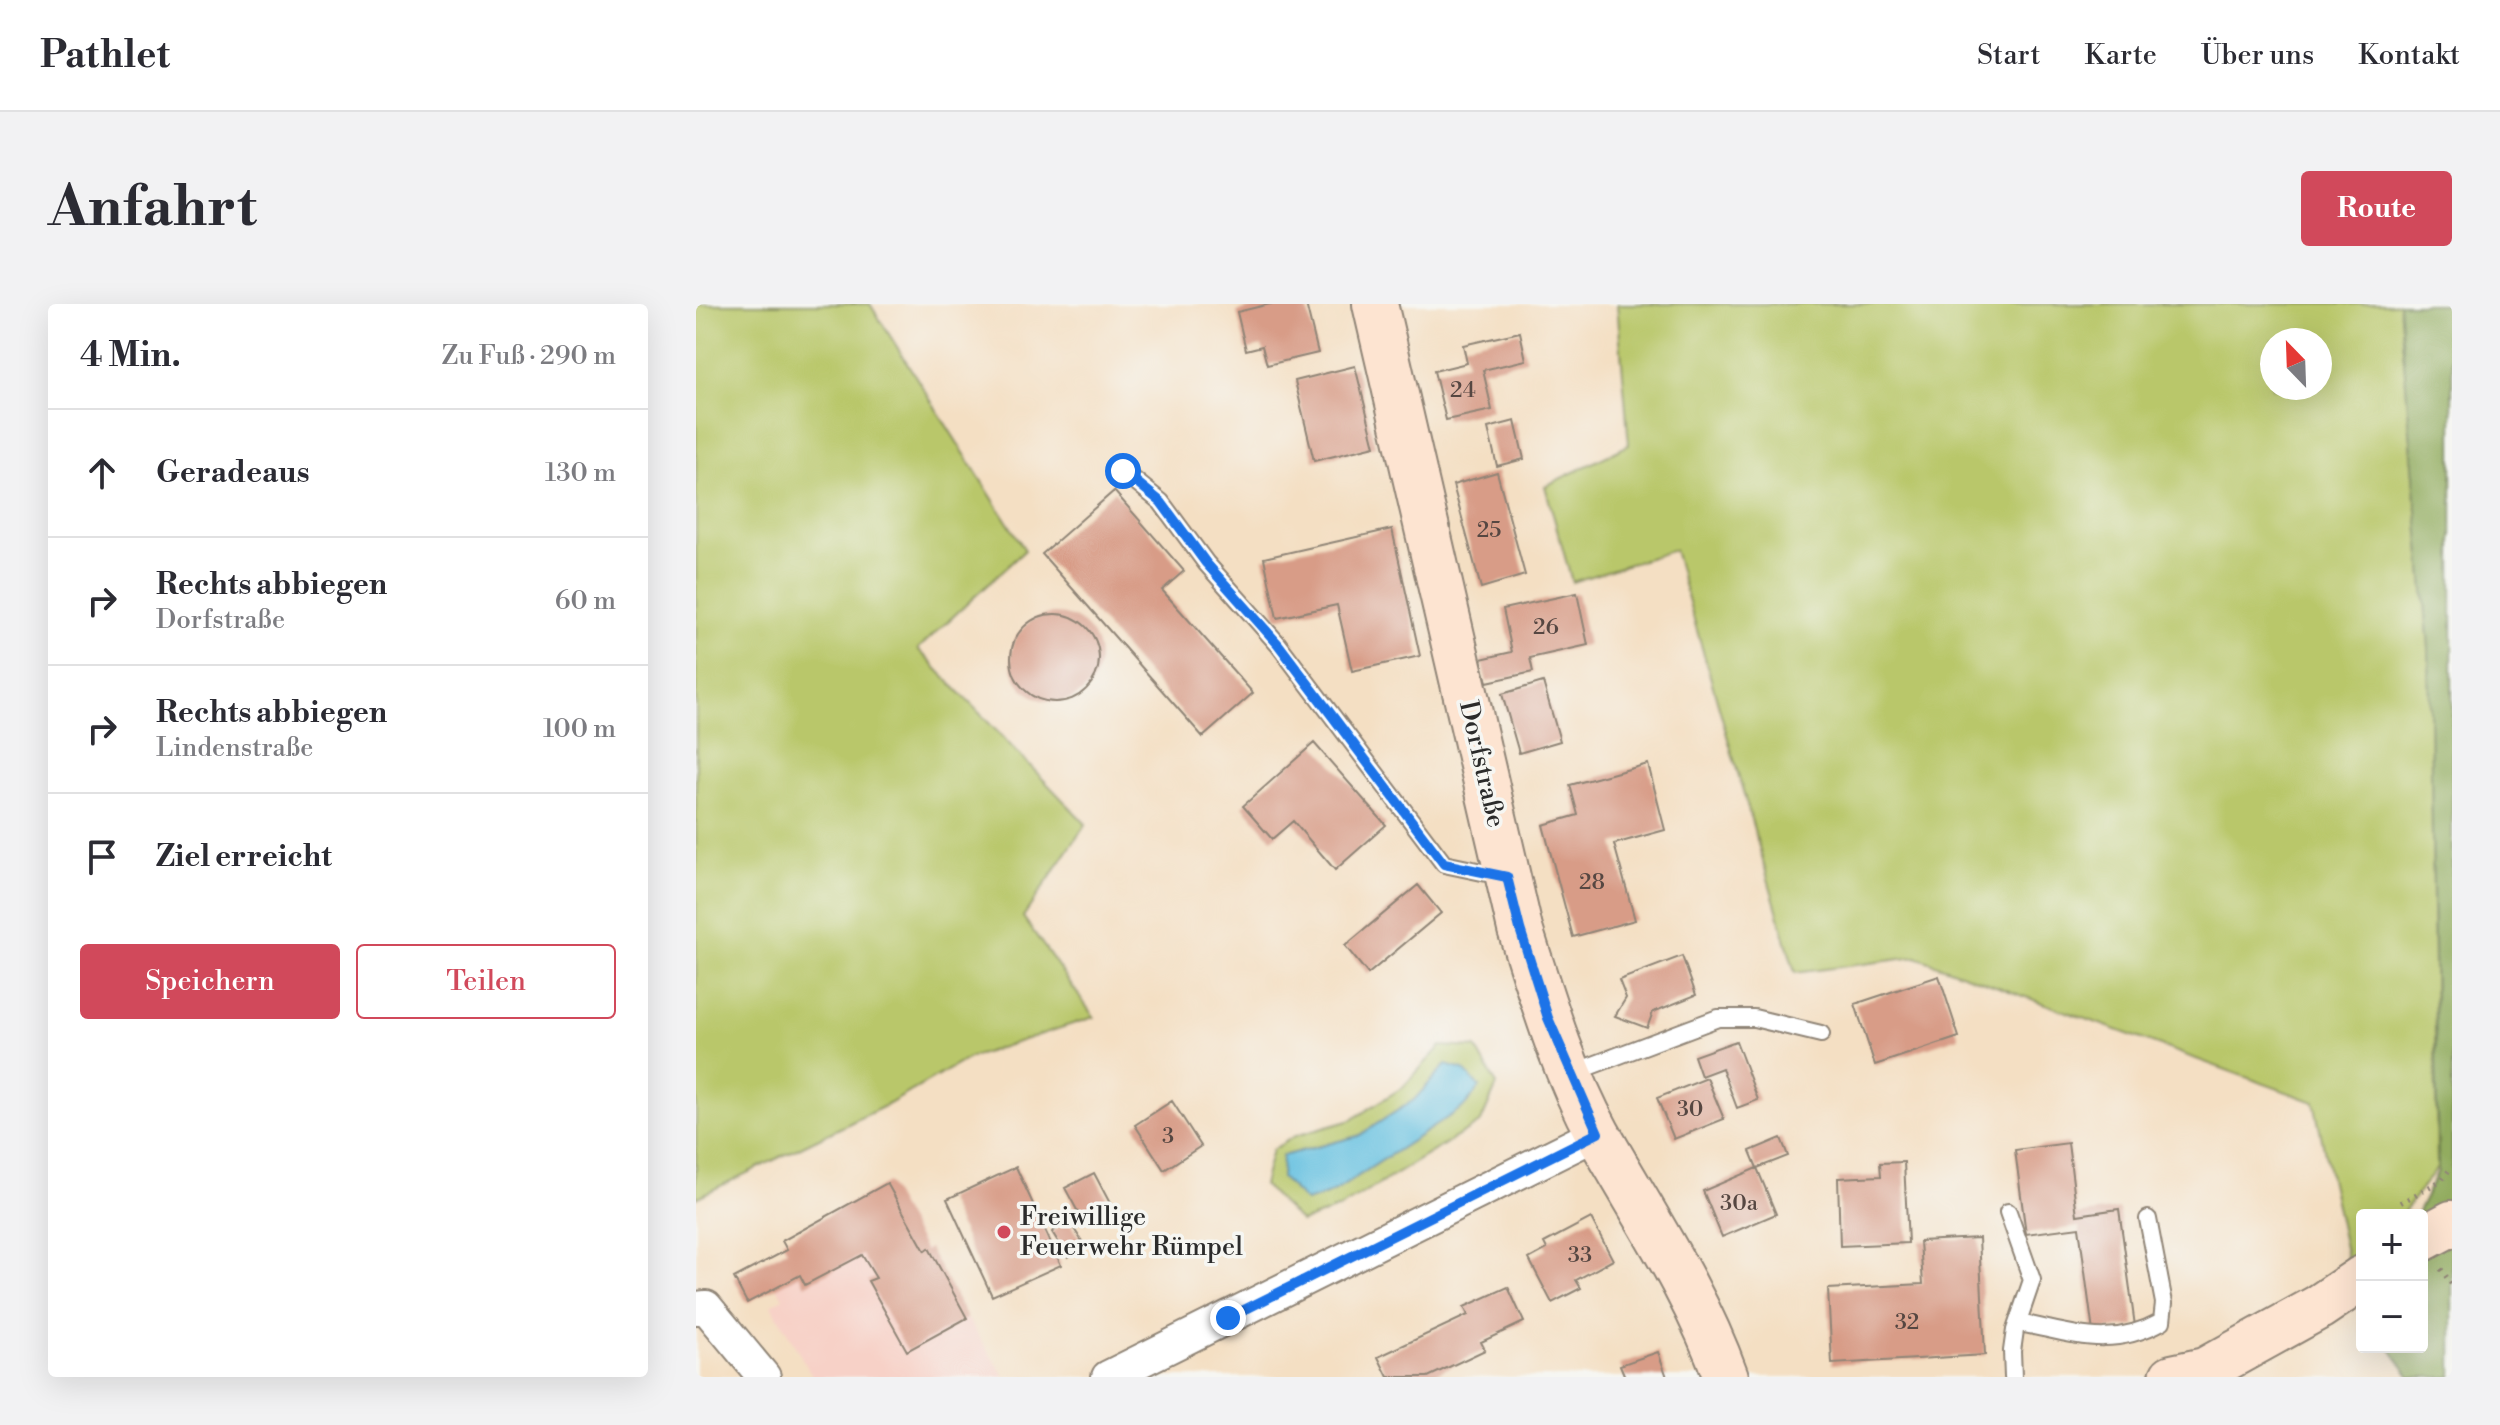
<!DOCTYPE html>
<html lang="de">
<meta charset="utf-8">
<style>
body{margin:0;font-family:"Libre Bodoni",serif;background:#f2f2f3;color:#2b2b33}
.controls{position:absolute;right:24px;bottom:24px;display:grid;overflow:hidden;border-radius:8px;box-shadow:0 8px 32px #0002}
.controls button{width:72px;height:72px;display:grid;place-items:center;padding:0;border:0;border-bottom:2px solid #e1e1e2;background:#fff;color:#2b2b33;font:40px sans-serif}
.compass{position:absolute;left:1564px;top:24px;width:72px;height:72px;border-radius:50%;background:#fff;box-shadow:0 8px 32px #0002;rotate:337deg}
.stop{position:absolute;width:24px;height:24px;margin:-18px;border:6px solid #1a73e8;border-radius:50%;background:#fff}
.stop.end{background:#1a73e8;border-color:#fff;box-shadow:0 2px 8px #0008}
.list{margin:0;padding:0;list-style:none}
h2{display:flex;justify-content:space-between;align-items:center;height:104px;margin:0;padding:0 32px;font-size:34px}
h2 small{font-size:26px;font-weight:400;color:#7c7c81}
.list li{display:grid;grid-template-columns:52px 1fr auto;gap:24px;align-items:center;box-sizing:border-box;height:128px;padding:0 32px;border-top:2px solid #e1e1e2}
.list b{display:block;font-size:30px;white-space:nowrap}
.list p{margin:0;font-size:26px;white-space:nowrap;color:#7c7c81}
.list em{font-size:26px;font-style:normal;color:#7c7c81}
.actions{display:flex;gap:16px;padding:24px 32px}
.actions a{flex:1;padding:18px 0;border:2px solid #d1495b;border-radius:8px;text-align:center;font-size:28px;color:#d1495b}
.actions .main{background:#d1495b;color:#fff}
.icon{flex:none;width:44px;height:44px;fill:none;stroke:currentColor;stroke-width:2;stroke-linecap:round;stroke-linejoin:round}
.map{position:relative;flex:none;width:1756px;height:1073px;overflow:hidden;border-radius:8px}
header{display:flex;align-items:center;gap:48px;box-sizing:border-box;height:112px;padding:0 40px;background:#fff;border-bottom:2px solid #e1e1e2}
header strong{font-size:38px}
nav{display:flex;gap:44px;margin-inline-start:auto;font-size:28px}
.intro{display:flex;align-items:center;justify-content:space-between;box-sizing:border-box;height:192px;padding:0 48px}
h1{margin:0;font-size:56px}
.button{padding:20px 36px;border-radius:8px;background:#d1495b;color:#fff;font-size:28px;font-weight:700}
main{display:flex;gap:48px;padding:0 48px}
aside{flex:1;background:#fff;border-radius:8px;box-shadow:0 8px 32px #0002}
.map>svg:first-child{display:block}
.built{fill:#f7d1c7}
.green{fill:#b9c76a;stroke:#72794a;stroke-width:2;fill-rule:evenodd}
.forest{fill:#92ac5e;stroke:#5e6c44;stroke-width:2}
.water{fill:#62bfe0;stroke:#467586;stroke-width:2}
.building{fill:#d89c87}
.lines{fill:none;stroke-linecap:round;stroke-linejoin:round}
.lane-casing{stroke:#908577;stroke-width:20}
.street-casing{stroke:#908577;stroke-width:36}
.secondary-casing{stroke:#908577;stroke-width:48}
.path{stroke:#908577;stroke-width:5;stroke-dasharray:2 6;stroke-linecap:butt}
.lane{stroke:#fff;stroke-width:16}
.street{stroke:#fff;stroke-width:32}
.secondary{stroke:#fde4d1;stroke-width:44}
.route{stroke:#1a73e8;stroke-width:10}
.poi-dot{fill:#d1495b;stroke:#f6f6f2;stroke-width:3}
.labels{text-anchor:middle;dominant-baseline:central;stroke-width:7;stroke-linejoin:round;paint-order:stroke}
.number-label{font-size:22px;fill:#564742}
.street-label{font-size:26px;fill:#2b2b2b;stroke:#f6f6f2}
.poi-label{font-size:26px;fill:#2b2b2b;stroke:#f6f6f2;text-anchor:start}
</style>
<header>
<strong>Pathlet</strong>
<nav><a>Start</a><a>Karte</a><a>Über uns</a><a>Kontakt</a></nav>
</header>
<div class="intro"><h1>Anfahrt</h1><a class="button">Route</a></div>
<main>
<aside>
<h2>4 Min.<small>Zu Fuß · 290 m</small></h2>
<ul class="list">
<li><svg class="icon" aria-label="ahead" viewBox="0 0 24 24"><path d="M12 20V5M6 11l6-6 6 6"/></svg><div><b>Geradeaus</b></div><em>130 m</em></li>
<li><svg class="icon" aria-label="right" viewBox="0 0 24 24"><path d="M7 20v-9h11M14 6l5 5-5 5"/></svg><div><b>Rechts abbiegen</b><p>Dorfstraße</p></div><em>60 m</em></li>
<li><svg class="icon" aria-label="right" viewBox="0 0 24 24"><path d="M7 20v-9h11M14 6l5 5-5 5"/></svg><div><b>Rechts abbiegen</b><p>Lindenstraße</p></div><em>100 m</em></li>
<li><svg class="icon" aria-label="arrive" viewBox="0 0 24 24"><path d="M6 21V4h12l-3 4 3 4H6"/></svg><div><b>Ziel erreicht</b></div></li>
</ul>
<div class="actions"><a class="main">Speichern</a><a>Teilen</a></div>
</aside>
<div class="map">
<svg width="1756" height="1073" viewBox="0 0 1756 1073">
<rect width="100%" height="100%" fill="#f6f6f2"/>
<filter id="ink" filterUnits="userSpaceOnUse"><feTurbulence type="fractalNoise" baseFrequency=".0125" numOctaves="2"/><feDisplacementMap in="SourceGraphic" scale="16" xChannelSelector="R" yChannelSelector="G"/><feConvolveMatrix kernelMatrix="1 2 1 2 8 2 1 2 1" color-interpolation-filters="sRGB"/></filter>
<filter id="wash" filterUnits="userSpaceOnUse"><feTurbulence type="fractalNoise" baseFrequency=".006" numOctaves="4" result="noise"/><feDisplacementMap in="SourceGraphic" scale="32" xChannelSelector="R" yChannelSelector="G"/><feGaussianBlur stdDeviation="1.8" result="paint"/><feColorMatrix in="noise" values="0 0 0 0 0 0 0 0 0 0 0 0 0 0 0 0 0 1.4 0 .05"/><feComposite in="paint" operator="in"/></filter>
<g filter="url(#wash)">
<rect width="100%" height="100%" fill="#f4dfc3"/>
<path class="built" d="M191,879L229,946L233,944L271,1014L309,1073H117L75,1001L87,994L81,983L51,999L38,974L90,946L86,937Z"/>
<path class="green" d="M0,0H174L329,246L222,345L390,520L327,613L398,713L273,754L193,800L0,894Z
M921,0H1703L1733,344L1741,864L1705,911H1666V963L1656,977L1618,798L1220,653L1099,669L978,246L876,278L849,182L933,141ZM1576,36H1624V84H1576Z
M745,742L780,744L801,781L785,818L644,904L605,918L567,881L576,846L599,832L655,816L707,783ZM750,761L784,783L769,802L636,889L610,898L586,852L662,832L718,796Z"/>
<path class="forest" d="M1703,0H1756V1073H1715L1693,1043H1726V911H1720L1742,867L1733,344Z"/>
<path class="water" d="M750,761L767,766L784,783L769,802L636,889L610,898L585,874L586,852L662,832L718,796Z"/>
<g id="blocks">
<path class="building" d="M574,0H610L622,49L571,61L566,42L550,46L541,8Z
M824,28L830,56L787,66L796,106L750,116L738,67L771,59L767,41Z
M659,62L679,142L618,157L599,77Z
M819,117L828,155L801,162L792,124Z
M801,168L829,271L785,284L757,181Z
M418,187L488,267L466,286L557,389L507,433L346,250Z
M696,225L724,352L656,367L641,301L581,314L568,254Z
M881,289L892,341L834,354L837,368L791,378L785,355L816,348L807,305Z
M315 354a44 44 0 1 1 88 0a44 44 0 1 1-88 0Z
M847,378L864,437L823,449L806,390Z
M618,439L690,521L639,566L597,517L576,535L547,502Z
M952,460L969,526L918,540L939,616L877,633L847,521L882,511L874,481Z
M722,581L745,609L672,670L649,642Z
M986,652L1000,691L957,708L951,724L919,712L930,694L923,676Z
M1243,672L1263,733L1179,761L1159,700Z
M1040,737L1062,796L1041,804L1026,764L1005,772L998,752Z
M1011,774L1028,815L978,835L961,794Z
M476,797L505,842L468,866L439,821Z
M1085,834L1092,852L1061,864L1080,910L1026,933L1007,887L1061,864L1054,847Z
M1372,839L1381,911L1423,905L1439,1022L1397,1028L1383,923L1330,930L1319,846Z
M1208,858L1212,939L1144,942L1142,874L1185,872L1184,859Z
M320,863L365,961L296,992L251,895Z
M398,869L417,905L388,919L369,884Z
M191,879L229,947L233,944L271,1014L211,1047L172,977L180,974L166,951L109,981L104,971L51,999L38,974L91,946L86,937Z
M895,914L917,956L880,976L885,984L856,999L833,955L851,945L848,939Z
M373,917L389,942L372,953L356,928Z
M1283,934L1289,1051L1136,1060L1132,985L1227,980L1224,937Z
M812,983L828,1018L785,1038L789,1046L732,1073H692L682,1053L772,1011L768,1003Z
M962,1048L971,1073H929L924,1061Z"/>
</g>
</g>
<g filter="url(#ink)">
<use href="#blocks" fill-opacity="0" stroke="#908577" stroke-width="2"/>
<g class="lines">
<g class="lane-casing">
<path id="lane" d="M427,167L465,198L510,259L582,340L748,560L810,573
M876,769L1022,714H1058L1125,730
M1312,908L1336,976L1319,1026L1316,1047L1317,1073
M1323,1019C1377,1029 1413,1046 1466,1017L1468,999L1452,915"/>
</g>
<g class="street-casing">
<path id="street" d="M0,1004L10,1003L68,1073
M412,1073L902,829"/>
</g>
<g class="secondary-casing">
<path id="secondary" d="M679,0L824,625C846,694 867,766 902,830C947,910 999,986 1030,1073
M1726,935L1756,919
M1476,1073L1509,1066L1623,1003L1666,974"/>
</g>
<path class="path" d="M1705,906L1704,899L1746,876L1756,862
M1745,965L1756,981"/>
<use href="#lane" class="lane"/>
<use href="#street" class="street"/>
<use href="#secondary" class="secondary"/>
</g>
</g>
<g class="lines" filter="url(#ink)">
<path class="route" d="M427,167L465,198L510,259L582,340L748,560L811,573L824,625L852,714L902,829L532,1014"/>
</g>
<circle class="poi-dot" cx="308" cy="928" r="8"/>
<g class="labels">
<g class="number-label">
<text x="767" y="86">24</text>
<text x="793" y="226">25</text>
<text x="850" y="323">26</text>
<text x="896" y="578">28</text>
<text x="994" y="805">30</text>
<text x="472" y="832">3</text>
<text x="1043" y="899">30a</text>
<text x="884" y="951">33</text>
<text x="1211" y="1018">32</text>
</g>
<g class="street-label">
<text transform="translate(786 460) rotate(77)">Dorfstraße</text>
</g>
<g class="poi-label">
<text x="324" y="913">Freiwillige<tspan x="324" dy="30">Feuerwehr Rümpel</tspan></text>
</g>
</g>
</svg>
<div class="controls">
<button>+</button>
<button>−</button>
</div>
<svg class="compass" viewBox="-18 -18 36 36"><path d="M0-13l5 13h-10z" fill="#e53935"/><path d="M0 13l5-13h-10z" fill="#7c7c81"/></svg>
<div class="stop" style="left:427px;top:167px"></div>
<div class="stop end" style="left:532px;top:1014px"></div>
</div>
</main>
